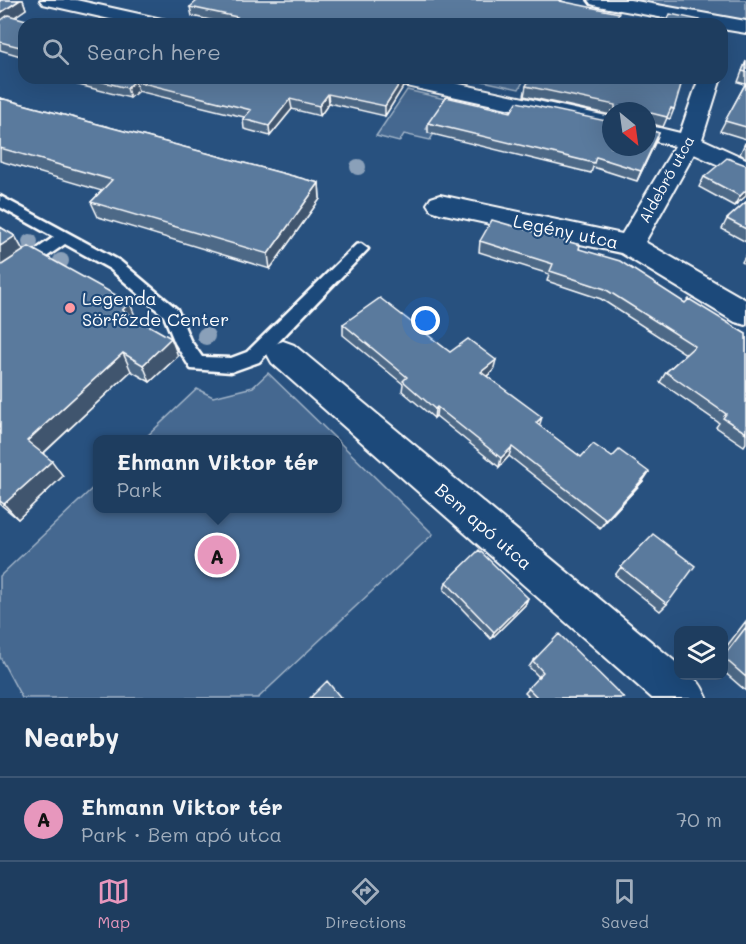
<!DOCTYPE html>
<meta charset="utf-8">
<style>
body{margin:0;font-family:Mali,sans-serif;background:#264465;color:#f1f3f6}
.controls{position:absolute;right:18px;bottom:18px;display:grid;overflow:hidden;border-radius:12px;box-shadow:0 6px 24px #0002}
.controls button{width:54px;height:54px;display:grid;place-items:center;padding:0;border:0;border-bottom:2px solid #3c5674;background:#1e3d5f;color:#f1f3f6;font:30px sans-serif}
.compass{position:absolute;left:602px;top:102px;width:54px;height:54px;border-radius:50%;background:#1e3d5f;box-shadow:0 6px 24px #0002;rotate:151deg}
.you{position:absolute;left:426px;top:321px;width:21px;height:21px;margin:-15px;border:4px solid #fff;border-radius:50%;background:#1a73e8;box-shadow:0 0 0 9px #1a73e833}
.badge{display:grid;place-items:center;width:39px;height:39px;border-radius:50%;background:#e797bd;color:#111;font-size:20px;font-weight:700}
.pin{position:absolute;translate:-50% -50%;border:3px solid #fff;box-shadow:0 2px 6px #0006}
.popup{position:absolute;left:93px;top:435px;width:249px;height:78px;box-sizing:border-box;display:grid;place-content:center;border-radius:12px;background:#1e3d5f;filter:drop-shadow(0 2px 4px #0005);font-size:20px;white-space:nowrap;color:#a1aebd}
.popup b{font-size:22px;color:#f1f3f6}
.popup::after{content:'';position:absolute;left:50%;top:100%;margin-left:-12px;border:12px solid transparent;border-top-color:#1e3d5f}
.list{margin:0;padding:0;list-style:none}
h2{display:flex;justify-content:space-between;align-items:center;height:78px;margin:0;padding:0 24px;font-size:26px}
h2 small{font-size:20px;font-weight:400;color:#a1aebd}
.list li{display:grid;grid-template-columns:39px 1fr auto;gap:18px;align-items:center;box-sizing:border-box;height:84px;padding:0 24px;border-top:2px solid #3c5674}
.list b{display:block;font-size:22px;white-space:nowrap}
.list p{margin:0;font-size:20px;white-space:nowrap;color:#a1aebd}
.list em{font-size:20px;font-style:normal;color:#a1aebd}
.icon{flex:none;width:33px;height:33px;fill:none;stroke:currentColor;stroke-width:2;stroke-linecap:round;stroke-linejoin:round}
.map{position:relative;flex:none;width:746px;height:698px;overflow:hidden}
.search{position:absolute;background:#1e3d5f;box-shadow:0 6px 24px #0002;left:18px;right:18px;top:18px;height:66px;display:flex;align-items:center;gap:15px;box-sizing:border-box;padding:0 21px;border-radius:18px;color:#a1aebd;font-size:22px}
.sheet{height:162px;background:#1e3d5f}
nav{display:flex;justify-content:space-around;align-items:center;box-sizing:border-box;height:84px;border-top:2px solid #3c5674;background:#1e3d5f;font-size:16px;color:#a1aebd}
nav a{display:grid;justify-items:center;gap:3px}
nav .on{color:#e797bd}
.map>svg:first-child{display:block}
.green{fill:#446890;stroke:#a2b4c8;stroke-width:1.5}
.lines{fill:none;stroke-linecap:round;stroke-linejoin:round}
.service-casing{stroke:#fff;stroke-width:5}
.minor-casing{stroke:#fff;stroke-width:4}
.service{fill:#1f4a7a;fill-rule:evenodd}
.minor{fill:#1f4a7a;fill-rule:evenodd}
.tree{fill:#8aa0b9}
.wall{fill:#4d6987;stroke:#fff;stroke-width:1.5}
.shaded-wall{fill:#3f556e;stroke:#fff;stroke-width:1.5}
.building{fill:#5a7a9d;stroke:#fff;stroke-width:1.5}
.poi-dot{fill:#ff9aa2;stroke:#1f4a7a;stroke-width:2}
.labels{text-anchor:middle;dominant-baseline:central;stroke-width:4.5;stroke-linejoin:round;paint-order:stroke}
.far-street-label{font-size:15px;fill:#fff;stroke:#1f4a7a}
.street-label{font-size:18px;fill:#fff;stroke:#1f4a7a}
.poi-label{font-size:18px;fill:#fff;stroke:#1f4a7a;text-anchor:start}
</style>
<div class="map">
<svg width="746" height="698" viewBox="0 0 746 698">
<rect width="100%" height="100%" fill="#28517f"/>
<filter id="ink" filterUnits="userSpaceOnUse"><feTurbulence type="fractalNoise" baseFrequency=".0167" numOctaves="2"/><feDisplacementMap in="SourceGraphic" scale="12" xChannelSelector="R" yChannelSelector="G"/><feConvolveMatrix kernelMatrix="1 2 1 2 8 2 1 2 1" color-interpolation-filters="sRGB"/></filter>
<g filter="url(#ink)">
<path class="green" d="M628,0H746V22Z
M469,78H525L519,89Z
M407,90L445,99L426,129L435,132L430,140L404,134L399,142L376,136Z
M268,373L336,439H144L197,389L213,397L253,387Z
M337,440L433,534L258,698H22L0,657V576L97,484V508H337Z"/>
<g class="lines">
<g class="service-casing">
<path id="service" d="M0,196L120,261L177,309L190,340L202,357L231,358L247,352L356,245L361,244L368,249L259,362L231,372L191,369L175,343L164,316L110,269L65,244L0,289V275L54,237L0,207Z"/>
</g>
<g class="minor-casing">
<path id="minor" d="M40,0H76L166,20L169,24H132L43,4Z
M588,0H630L746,21V33L722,29V24H697L598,6L591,4Z
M391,78H432L611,117V131L402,85L394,83Z
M699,78H721L702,139L746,159V177L694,154L645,242L746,300V325L735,322L621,253L440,213L431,210L427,204L431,198L440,195L622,234L675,146L647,139V125L680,133Z
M283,341L294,345L678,664V676C697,676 700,682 707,698H652L272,363L267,354L272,345Z"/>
</g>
<use href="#service" class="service"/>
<use href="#minor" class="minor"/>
</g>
<g class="tree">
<circle cx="358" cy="167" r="8"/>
<circle cx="30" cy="242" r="8"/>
<circle cx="61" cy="261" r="8"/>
<circle cx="206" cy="336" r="9"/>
</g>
<path class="wall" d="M0,0H23L26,9L14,17L24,24V57L0,50Z
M562,1L616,24H228L192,16L190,7Z
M746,61V139L720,131L745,84L738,82Z
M51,78H403V87L385,116L329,103L320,116L292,109L270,136L244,129L243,119L244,117L138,91L130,98Z
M526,86L674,109L670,119L667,118L663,127L649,123V130L659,133L655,143L637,181L593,167L591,173L428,133V123L611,147L647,111H611V115L524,96Z
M0,98L319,183L320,199L270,269L98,217L91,202L102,191L0,161Z
M745,143H746V158L740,154Z
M746,165V196L734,206L699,187L704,177Z
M746,202V242L722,229L727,219Z
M0,227L15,236L23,250L136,318L178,356L150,382L131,371L43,454L63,476L18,519L0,504Z
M480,241L579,249L746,334V443L744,446L716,427L719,423L660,382L666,372L686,354L601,299L547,281L549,274L479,252Z
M746,255V265L742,262Z
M343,324L450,352L493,371L487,376L539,426L581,457L643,481L600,528L509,456L499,467L436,416L434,418L402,391L403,384L343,335Z
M621,567L667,604L660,611L615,575Z
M446,582L528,598L525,605L491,639L444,590Z
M746,621V691L723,671V651Z
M533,661L624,698H530L525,693L539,677L529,667Z"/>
<path class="shaded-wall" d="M20,0H23L26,9L0,27V13Z
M403,78V87L385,116V106Z
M135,81L138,91L130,98L127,88Z
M328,94L329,103L320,116L319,106Z
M290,99L292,109L270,136L269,126Z
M659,133L655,143L637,181L641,171Z
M319,183L320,199L270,269L268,254Z
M746,190V196L734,206L740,196Z
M15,236L25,254L0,272V246Z
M130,303L137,321L122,310Z
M171,338L178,356L150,382L143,365Z
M123,353L131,371L39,457L27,441Z
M496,360L493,371L479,382L481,372Z
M437,407L436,416L434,418L435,409Z
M542,417L539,427L536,423Z
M512,447L509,456L499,467L501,458Z
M52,461L63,476L18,519L4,504Z
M649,472L643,481L600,528L606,520Z
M528,598L525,605L491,639L494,632Z"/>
<path class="building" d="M0,0H20L0,13Z
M198,0H561L560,1L619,13L614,24H230L237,17L190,7Z
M670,14L700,20L699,24H666Z
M8,15L41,24H24V48L0,42V21Z
M746,62V72L742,71Z
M87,78H403L385,106L328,94L319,106L290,99L269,126L243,119L251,110L135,81L127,88Z
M530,78H683L674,109L671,108L667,117L651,113L648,115L649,130L659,133L641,171L596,157L594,163L428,123L446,97L511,112L517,102L611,122V147H647V111H615V105L526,86Z
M746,83V127L725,121Z
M0,98L319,183L268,254L91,202L112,180L0,148Z
M727,158L746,165V190L740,196L704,177Z
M746,202V229L727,219Z
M492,220L580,245L579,249L620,261L685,303L689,299L746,334V433L723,418L726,414L666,372L695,346L605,289L550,271L553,264L480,241Z
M0,227L15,236L0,246Z
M29,247L130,303L122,310L171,338L143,365L123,353L27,441L52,461L4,504L0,501V266Z
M380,298L450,352L468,339L496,360L481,372L542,417L536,423L581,457L593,444L612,457L619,450L649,472L606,520L512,447L501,458L437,407L435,409L403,381L407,377L343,324Z
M653,534L695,566L667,604L621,567Z
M479,550L528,598L494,632L446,582Z
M746,627V677L723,657Z
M559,634L624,698H538L528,688L543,672L533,661Z
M327,681L341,698H310Z"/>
</g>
<circle class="poi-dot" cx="70" cy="308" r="6"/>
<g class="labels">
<g class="far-street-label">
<text transform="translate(666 179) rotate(-61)">Aldebrő utca</text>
</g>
<g class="street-label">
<text transform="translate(566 231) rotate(12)">Legény utca</text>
<text transform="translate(484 526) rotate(41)">Bem apó utca</text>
</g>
<g class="poi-label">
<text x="82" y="298">Legenda<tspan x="82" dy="21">Sörfőzde Center</tspan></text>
</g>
</g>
</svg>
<div class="controls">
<button><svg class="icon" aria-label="layers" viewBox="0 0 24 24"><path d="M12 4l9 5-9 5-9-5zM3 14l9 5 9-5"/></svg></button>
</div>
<svg class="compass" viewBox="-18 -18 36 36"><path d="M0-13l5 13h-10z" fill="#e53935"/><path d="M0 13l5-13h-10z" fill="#a1aebd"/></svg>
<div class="you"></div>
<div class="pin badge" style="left:217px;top:555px">A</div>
<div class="popup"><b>Ehmann Viktor tér</b>Park</div>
<div class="search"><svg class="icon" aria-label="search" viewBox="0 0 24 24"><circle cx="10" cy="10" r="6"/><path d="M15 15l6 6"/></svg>Search here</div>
</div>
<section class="sheet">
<h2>Nearby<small></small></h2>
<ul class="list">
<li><span class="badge">A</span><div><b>Ehmann Viktor tér</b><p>Park · Bem apó utca</p></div><em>70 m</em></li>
</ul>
</section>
<nav>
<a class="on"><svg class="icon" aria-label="map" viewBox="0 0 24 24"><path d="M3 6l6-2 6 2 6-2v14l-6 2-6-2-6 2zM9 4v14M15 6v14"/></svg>Map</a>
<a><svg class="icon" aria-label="directions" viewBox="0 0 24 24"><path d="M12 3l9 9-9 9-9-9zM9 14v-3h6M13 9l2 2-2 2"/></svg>Directions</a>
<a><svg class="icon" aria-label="saved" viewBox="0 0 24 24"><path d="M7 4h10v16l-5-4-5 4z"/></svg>Saved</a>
</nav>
